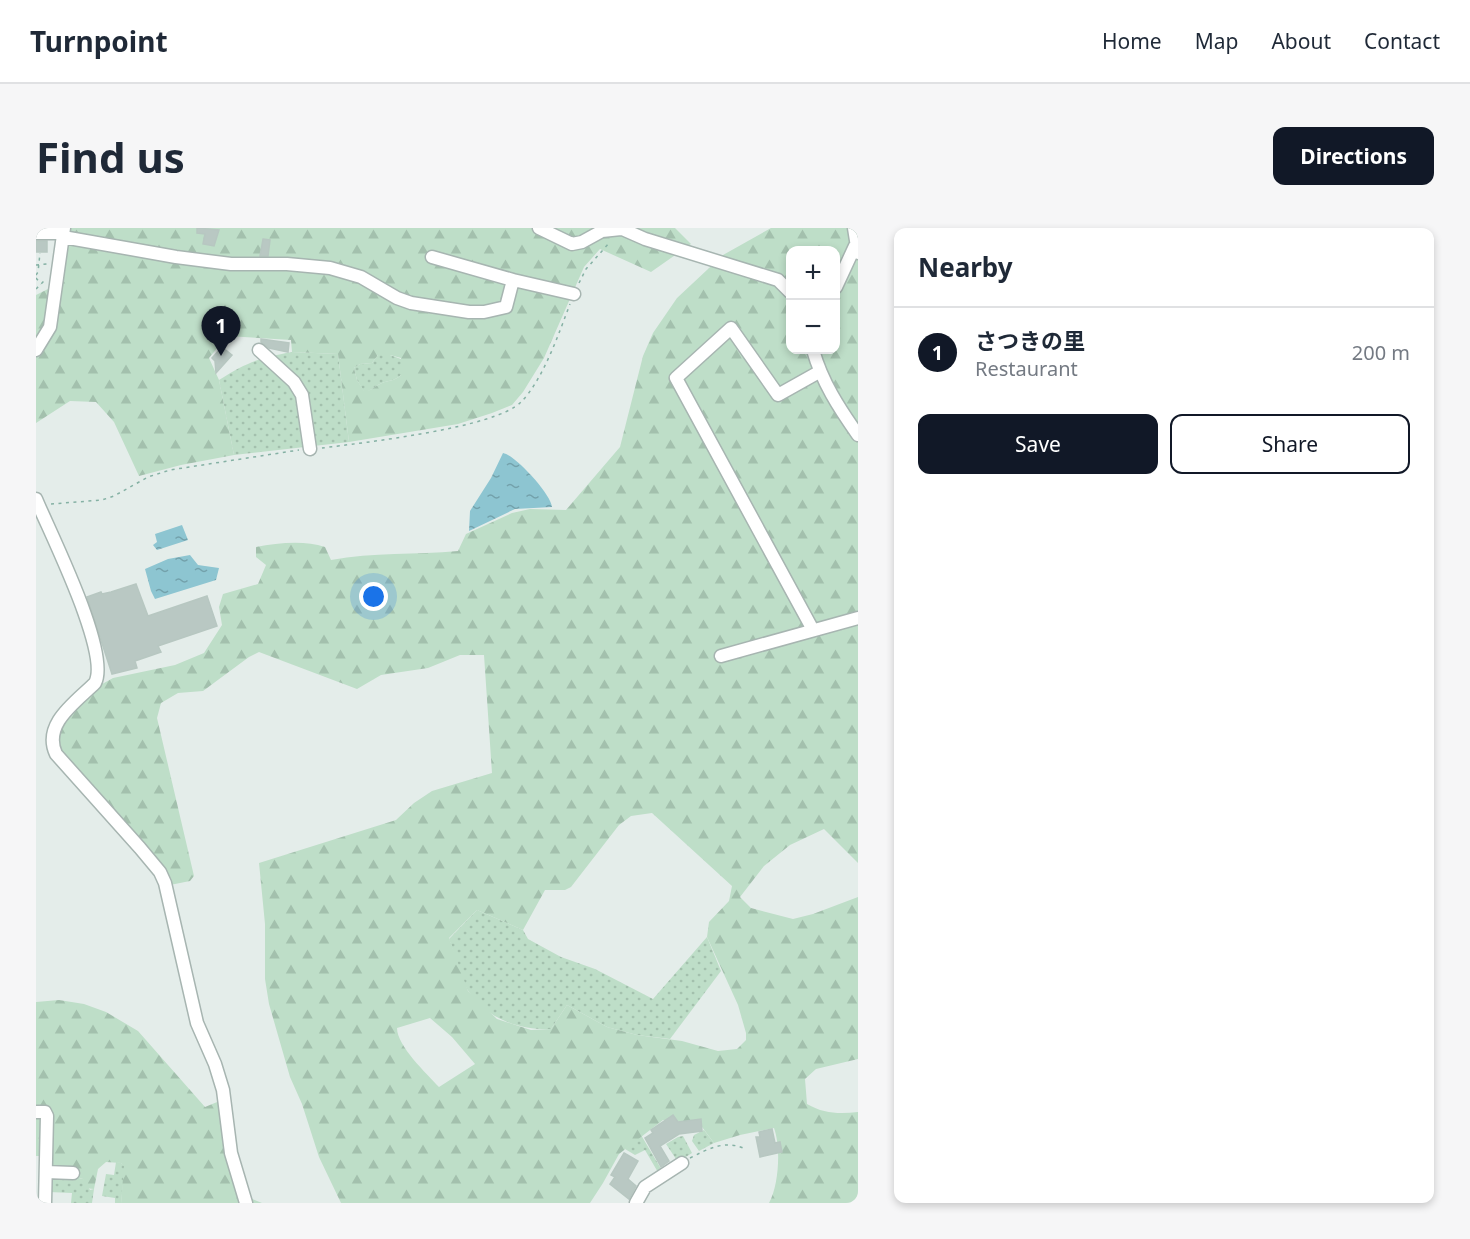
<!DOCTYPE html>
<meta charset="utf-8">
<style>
body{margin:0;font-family:"Noto Sans","Noto Sans JP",sans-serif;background:#f6f6f7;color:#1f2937}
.controls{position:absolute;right:18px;top:18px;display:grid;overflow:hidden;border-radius:12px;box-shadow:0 3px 9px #0003}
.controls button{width:54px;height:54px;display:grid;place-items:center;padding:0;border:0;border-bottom:2px solid #e0e1e3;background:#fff;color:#1f2937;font:30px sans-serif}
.you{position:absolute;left:338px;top:369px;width:21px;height:21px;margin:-15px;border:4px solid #fff;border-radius:50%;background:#1a73e8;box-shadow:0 0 0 9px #1a73e833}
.badge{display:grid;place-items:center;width:39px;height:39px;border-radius:50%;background:#111827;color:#fff;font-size:20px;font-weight:700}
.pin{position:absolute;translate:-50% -50px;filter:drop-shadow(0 2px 3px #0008)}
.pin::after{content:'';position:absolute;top:32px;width:21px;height:18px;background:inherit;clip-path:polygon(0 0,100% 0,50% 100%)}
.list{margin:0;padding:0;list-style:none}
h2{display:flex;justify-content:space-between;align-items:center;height:78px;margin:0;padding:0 24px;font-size:26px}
h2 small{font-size:20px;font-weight:400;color:#747a83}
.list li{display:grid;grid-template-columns:39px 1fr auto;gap:18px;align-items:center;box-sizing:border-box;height:90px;padding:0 24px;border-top:2px solid #e0e1e3}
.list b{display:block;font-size:22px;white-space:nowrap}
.list p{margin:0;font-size:20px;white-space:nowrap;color:#747a83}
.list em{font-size:20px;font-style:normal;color:#747a83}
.actions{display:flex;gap:12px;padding:18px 24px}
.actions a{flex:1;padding:14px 0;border:2px solid #111827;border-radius:12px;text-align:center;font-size:21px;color:#111827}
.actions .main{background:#111827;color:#fff}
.map{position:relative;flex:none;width:822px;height:975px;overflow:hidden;border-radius:12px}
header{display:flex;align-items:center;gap:36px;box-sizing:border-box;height:84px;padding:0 30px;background:#fff;border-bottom:2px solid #e0e1e3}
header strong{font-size:28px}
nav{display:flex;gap:33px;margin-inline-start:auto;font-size:21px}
.intro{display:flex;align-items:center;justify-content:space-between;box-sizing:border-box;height:144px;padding:0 36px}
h1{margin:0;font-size:42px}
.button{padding:15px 27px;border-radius:12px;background:#111827;color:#fff;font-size:21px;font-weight:700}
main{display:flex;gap:36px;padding:0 36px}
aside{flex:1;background:#fff;border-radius:12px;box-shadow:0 3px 9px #0003}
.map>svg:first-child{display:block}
.grass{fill:url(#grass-dots)}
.forest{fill:url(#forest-firs);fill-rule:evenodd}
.water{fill:url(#water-ripples)}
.building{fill:#b9c8c3;stroke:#b7c7c1;stroke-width:1.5}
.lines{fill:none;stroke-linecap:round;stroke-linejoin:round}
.minor-casing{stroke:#a7b5b1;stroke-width:15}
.path{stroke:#85b1a4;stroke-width:1.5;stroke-dasharray:3 4.5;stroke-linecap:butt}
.minor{stroke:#fff;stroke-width:12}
</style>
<header>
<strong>Turnpoint</strong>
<nav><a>Home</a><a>Map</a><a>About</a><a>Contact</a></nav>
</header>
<div class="intro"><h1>Find us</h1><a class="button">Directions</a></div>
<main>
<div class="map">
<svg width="822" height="975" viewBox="0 0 822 975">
<defs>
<pattern id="grass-dots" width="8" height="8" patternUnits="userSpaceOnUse" patternTransform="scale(1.5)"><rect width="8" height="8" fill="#bedec8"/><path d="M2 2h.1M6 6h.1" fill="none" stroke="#a3c0ad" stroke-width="1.8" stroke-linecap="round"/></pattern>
<pattern id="forest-firs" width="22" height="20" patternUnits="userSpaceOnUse" patternTransform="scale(1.5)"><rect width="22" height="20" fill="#bedec8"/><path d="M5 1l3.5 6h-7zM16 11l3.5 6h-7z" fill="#a3c0ad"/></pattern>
<pattern id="water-ripples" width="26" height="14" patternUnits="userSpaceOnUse" patternTransform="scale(1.5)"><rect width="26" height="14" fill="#8dc5d1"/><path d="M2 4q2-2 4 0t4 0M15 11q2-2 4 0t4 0" fill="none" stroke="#73a1ab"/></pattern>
</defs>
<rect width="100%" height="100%" fill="#e4edea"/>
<path class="grass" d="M256,124L302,126L313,214L198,227L183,152C211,134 223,130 256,124Z
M342,127H354L365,131V147C358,154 350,152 342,157C336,160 335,163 328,164L321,152L318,140L324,136L336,135Z
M441,682L487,702L492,711L525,729L559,741L617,771L671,709L685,743L634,811L601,807L571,799L531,777L515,801C483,802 452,791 433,764C425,753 418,724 413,711Z
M668,902L678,915L663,923L656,913L658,907Z
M605,907L627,944L623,946L609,922L599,927L589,921Z
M647,908L656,925L642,934L630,916L642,909Z
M80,934L85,935L89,938L85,975H79V970L66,968L70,946L78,947Z
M14,949H38L47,951L54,962L58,961L56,975H35L36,965L13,964Z"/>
<path class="forest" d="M31,0H639L655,16L615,44L564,21L548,39L508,130L487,164L476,177L456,185L422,196L313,214L302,126L256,124L255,112L191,108L173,130L183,152L198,227L145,237L103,248L78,194L60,174L34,173L0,195V67L16,59ZM342,127H354L365,130V147C358,154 350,152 342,157C336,160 335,163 328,163L321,152L318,140L324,136L336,135Z
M735,0H822V635L788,601L754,617L728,638L704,669L715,680L757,691L777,686L822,669V831L780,841L769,851L771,876C788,886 804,886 822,884V975H733C743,957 745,919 738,900L704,907L678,915L663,895L627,892L583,926L567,955L554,975H305L283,929L266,876L254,849L233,776L229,751V696L223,635L360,592L378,575L396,563L456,545L448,427H424L392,440L345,447L321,461L223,424L213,429L167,463L142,465L125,475L121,490L158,648L154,653L134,657L19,517L27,490L59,460L77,450L139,437L168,425L186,397L183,379L187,366L222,356L230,337L220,329V319C242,315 268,312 289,319L295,332C337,324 380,327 422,323L430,306L476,285L494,281L530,282L584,219L607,128L617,105L641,70L687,27ZM754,22H800V122H754ZM616,585L696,658L693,673L673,694L671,709L702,777L710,805V812L701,821L682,823L646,813L601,807L571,799L531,777L515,801L495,802L461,791L432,763L413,710L441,682L487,702L509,662H529L535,659L583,597L595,588ZM394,790L416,809L439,836L403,859C391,846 361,818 361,800Z
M23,772L48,776L70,784L102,803L169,879L186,872L204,966L226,975H85L88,938L85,935L70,934L62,941L58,961L48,960L47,951L14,942L6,928H0V774Z"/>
<path class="water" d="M467,225C479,227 515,266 516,279L479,281L433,303L434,283L455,250Z
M146,297L152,312L121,322L117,317L121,314L119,306Z
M154,327L162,337L183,340L180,352L119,371L115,363L109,341L132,331Z"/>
<path class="building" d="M161,0L183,2L178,18L167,16L169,6L161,5Z
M227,11L234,12L232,28H224Z
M0,13H11V24H0Z
M225,111L253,115L252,124L233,120L225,114Z
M186,119L196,127L180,145L179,133L176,130Z
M100,356L112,388L171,368L181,398L122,418L125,424L99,433L101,440L76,446L51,369L65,364L66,366L75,364Z
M637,887L642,894L665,891L666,903L643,906L624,918L633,933L625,939L609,910L617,905L615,902Z
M736,901L739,915L744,914L746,924L724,929L720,909H724L723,904Z
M588,925L602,933L592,951L600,958L593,971L574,956L579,949L575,947Z"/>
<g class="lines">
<g class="minor-casing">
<path id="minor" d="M503,0L536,16L546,14L566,3L585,1
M584,0L609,11L742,52L754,64
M818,0L822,25
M0,5H27
M27,9L140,29L195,36H251L294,40L325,49L361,70L375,75L433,84H448L470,79L477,52L538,66
M396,29L477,52
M800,59L819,18
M0,122L14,99L28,0
M223,122L258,154L266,167L274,221
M777,122C786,154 803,180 822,207
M0,271C14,305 75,425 59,455C40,474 6,496 20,526L104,620L124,644L129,655L161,795L179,836L187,862L195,925L210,975
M777,402L640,150L695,100L742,167L783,144
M685,428L822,390
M0,884H9L11,888L9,975
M10,944L37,945
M600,975L609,959L646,935"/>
</g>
<path class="path" d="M0,37L11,36
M0,47L2,44L4,25
M0,50L5,56
M543,55L550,41L574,14
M0,61L10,51
M286,220C325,215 460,200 485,174C507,152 523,105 534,76
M15,276L66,272L78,268L112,249L134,242L263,222
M654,930C672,921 688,912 707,920"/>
<use href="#minor" class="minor"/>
</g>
</svg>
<div class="controls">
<button>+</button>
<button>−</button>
</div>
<div class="you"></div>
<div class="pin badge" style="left:185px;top:128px">1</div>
</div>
<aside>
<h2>Nearby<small></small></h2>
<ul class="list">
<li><span class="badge">1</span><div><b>さつきの里</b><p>Restaurant</p></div><em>200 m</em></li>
</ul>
<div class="actions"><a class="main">Save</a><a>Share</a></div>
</aside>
</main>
